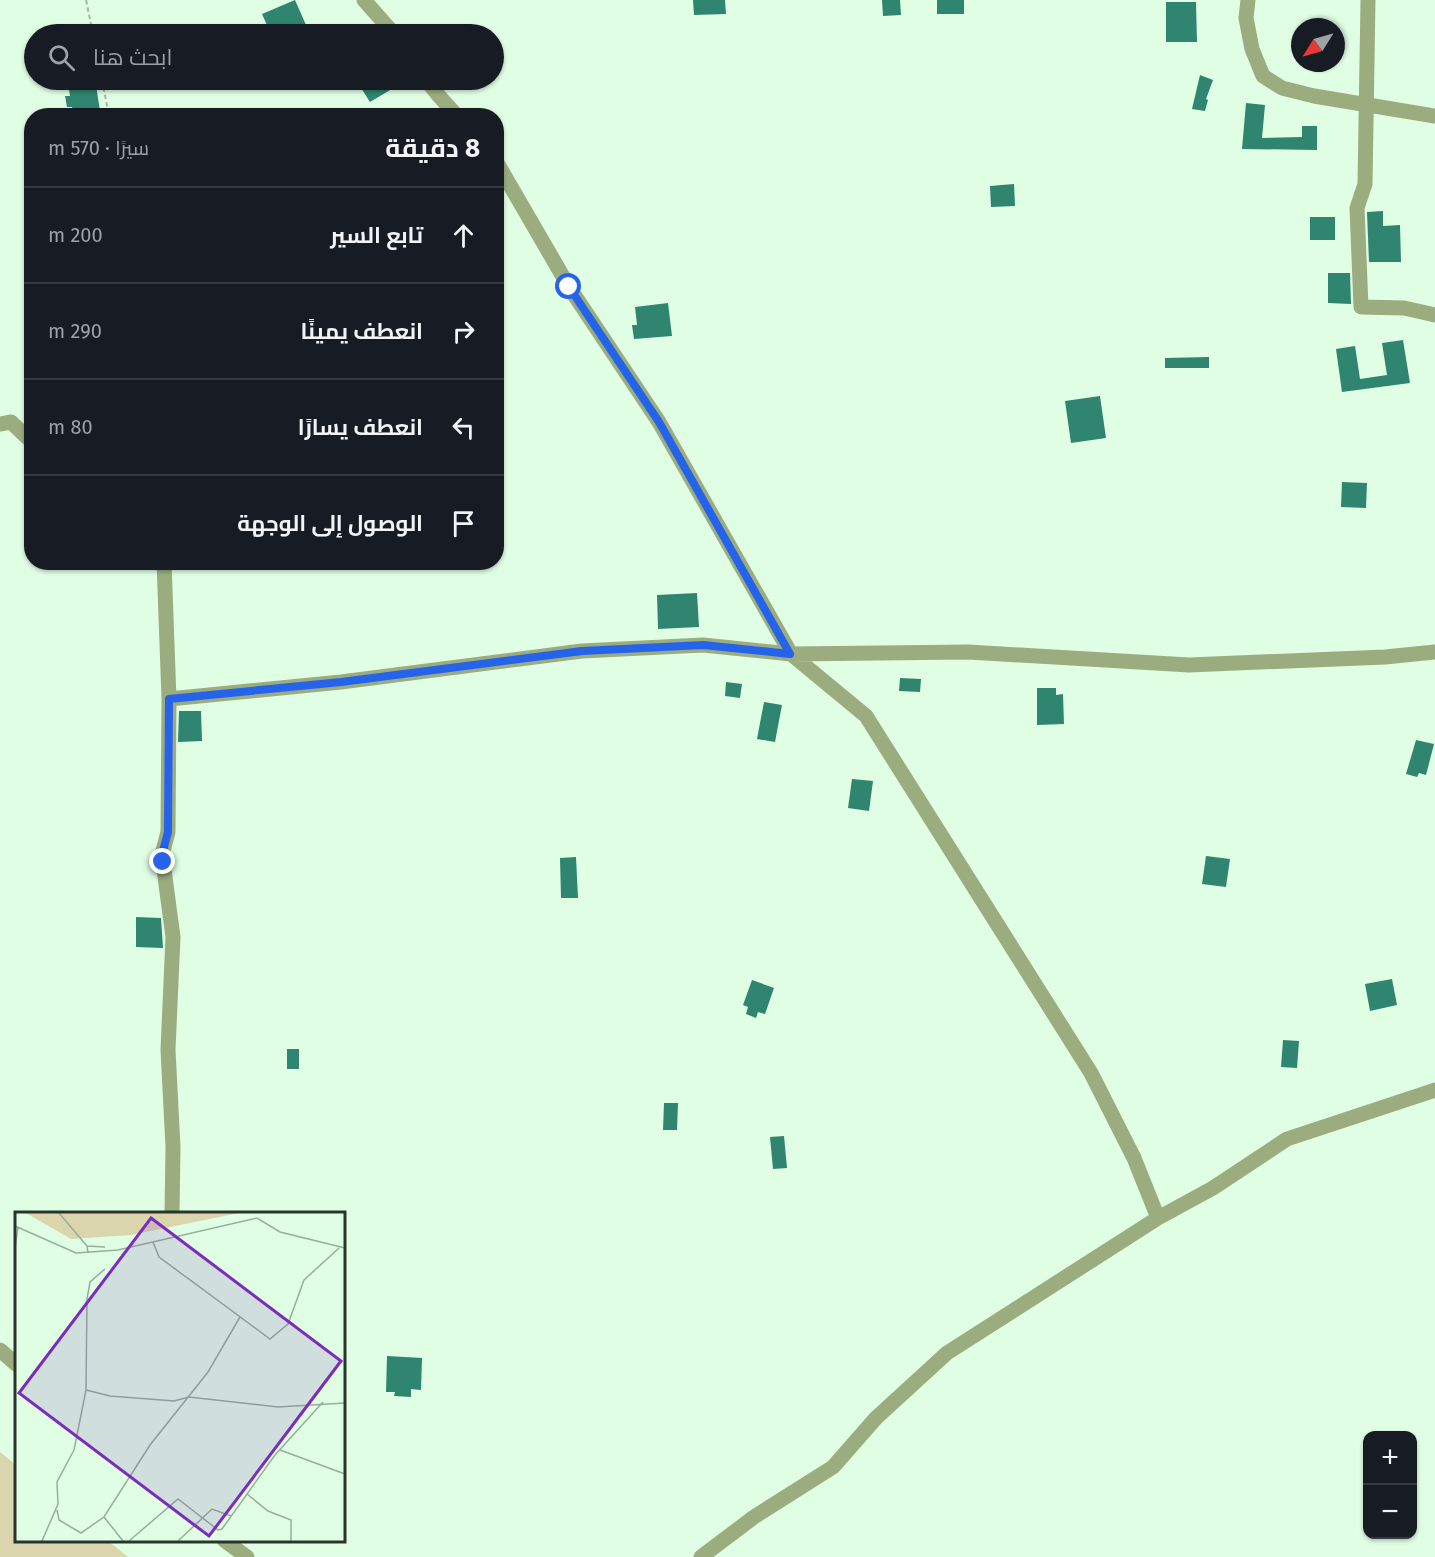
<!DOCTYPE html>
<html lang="ar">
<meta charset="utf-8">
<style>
body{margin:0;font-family:"Fira Sans",Cairo,sans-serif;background:#242831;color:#f1f3f6;direction:rtl}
.controls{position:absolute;right:18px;bottom:18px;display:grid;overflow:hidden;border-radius:12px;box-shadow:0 2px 4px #0004}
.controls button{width:54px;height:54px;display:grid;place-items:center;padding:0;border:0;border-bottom:2px solid #363941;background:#171b24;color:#f1f3f6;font:30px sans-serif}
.compass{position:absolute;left:1291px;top:18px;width:54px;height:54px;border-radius:50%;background:#171b24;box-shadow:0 2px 4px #0004;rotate:233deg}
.stop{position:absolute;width:18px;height:18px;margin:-14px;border:4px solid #2563eb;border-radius:50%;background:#fff}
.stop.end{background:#2563eb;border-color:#fff;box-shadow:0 2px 6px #0008}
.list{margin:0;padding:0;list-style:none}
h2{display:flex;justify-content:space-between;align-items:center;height:78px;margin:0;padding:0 24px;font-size:26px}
h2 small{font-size:20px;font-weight:400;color:#9ea1a6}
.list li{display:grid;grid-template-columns:39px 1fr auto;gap:18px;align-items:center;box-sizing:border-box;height:96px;padding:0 24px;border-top:2px solid #363941}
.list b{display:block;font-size:22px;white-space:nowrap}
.list em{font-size:20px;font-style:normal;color:#9ea1a6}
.icon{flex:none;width:33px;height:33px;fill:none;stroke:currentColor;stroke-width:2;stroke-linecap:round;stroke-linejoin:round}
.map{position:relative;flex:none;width:1435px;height:1557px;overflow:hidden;direction:ltr}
.search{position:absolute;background:#171b24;box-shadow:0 2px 4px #0004;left:24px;top:24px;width:480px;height:66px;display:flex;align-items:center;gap:15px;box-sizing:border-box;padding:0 21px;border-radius:33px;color:#9ea1a6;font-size:22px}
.panel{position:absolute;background:#171b24;box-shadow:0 2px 4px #0004;left:24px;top:108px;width:480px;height:462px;border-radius:24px;direction:rtl}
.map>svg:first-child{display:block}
.green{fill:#dad5ad}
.building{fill:#2f856f}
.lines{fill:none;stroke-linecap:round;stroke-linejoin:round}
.path{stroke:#a1b9a4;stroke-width:2;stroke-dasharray:4.5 3;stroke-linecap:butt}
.minor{stroke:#9bad7f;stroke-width:15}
.route{stroke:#2563eb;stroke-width:8}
.inset-road{fill:none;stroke:#97ae9a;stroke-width:1.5}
.view{fill:#7b2cbf;fill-opacity:0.15;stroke:#7b2cbf;stroke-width:3}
.inset-edge{fill:none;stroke:#29352b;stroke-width:3}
</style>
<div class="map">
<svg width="1435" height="1557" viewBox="0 0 1435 1557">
<rect width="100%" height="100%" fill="#e0fee4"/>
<path class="green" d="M0,1452L16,1465V1540L108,1541L128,1557H0Z"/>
<path class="building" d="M295,0L310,34H271L262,14Z
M693,0H725L726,14L694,15Z
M882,0H900L901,15L883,16Z
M937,0H964V14H937Z
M1166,2H1196L1197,42H1166Z
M1200,75L1213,80L1206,99L1208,100L1205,111L1192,109Z
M356,80H407L370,102Z
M96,85L100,111L74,115L72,107H67L65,96H70L69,90Z
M1246,103L1265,105L1262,138L1302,137V126H1317V150L1242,149Z
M1014,184L1015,206L991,207L990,186Z
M1383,211V226L1400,225L1401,262H1369L1367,212Z
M1310,217H1335V240H1310Z
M1328,273H1350L1351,304L1328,303Z
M668,303L672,336L634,339L632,325H637L635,307Z
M1403,340L1410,383L1342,392L1336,349L1355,346L1360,379L1387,375L1382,343Z
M1209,357V368H1165V358Z
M1100,396L1106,438L1071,443L1065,401Z
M1342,482L1367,483L1366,508L1341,507Z
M697,593L699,627L658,629L657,595Z
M900,678L921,679L920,692L899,691Z
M726,682L742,684L740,698L725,696Z
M1037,688H1056V695L1063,694L1064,724L1037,725Z
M764,702L782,705L775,742L757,739Z
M179,711H201L202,741L178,742Z
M1416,740L1434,744L1426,775L1419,773L1417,777L1406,774Z
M852,779L873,781L869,811L848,808Z
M1206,856L1230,859L1226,887L1202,884Z
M576,857L578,898H561L560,858Z
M136,917L161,918L163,948L136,947Z
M1392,979L1397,1005L1370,1011L1365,984Z
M752,980L774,988L765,1014L758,1012L756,1018L746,1014L748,1007L743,1005Z
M1283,1040L1299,1041L1297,1068L1281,1067Z
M287,1049H299V1069H287Z
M664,1103H678L677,1130H663Z
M784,1136L787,1168L773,1169L770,1137Z
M387,1356L422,1358L421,1390L411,1389V1397L394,1396L395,1392H386Z"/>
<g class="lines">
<path class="path" d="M86,0L93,34
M102,80L109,116"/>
<path class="minor" d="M364,0L394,34
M1248,0L1246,18L1252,49L1263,76L1282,88L1314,96L1435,116
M1368,0L1365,184L1357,208L1361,307L1404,308L1435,315
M426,80L439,96L457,116
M496,161L569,287L659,422L791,654L866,716L1091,1073L1134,1158L1158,1218L1213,1188L1287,1139L1435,1090
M0,424L11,422L32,442
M164,562L169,699L168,832L163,851V862L173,937L168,1050L173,1147L172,1214
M169,699L341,682L582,651L703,645L791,654L968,652L1189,665L1385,657L1435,652
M0,1350L16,1364
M224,1540L247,1557
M701,1557L754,1517L833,1467L876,1418L947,1353L1158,1218"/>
</g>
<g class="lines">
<path class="route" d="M163,862V851L168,832L169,699L341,682L582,651L703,645L790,654L659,422L569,287"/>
</g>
<g transform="translate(15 1212)">
<rect width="330" height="330" fill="#e0fee4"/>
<path d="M11,1H224L116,23L56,27Z" fill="#dad5ad"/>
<path class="inset-road" d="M44,1L72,34M0,14L61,41L103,38L242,6L265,20L330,36M138,30L144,45L255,127L273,112L289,68L324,36M0,36L3,15M73,41L72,34L90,35M71,178L72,87L75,70L90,57M265,238L330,262M232,282L253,299L276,308V329M42,298L44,308L66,321L89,305L135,233L193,160L225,105M89,305L108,329M27,329L43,292L42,270L59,238L71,178L95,184L159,189L174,185L263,195L330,191M114,329L163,287L203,318L207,317L260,243L308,190M163,329L197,297L216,304"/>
<path class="view" d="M136,6L326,149L194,324L4,181Z"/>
<rect width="330" height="330" class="inset-edge"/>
</g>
</svg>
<div class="controls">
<button>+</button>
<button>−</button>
</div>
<svg class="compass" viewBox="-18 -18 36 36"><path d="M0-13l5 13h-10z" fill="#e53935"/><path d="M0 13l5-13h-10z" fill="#9ea1a6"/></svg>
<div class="stop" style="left:569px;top:287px"></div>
<div class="stop end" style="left:163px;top:862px"></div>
<div class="search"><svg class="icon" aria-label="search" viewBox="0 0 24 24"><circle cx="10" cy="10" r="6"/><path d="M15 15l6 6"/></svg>ابحث هنا</div>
<section class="panel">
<h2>8 دقيقة<small>سيرًا · 570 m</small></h2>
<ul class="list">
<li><svg class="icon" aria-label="ahead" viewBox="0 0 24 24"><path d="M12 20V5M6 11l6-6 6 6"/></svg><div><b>تابع السير</b></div><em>200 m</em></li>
<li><svg class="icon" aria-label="right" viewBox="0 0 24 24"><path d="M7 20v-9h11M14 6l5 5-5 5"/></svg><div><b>انعطف يمينًا</b></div><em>290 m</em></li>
<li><svg class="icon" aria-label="left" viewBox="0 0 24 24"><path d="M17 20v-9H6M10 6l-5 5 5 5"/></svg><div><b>انعطف يسارًا</b></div><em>80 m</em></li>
<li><svg class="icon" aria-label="arrive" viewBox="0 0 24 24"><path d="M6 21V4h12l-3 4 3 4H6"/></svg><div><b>الوصول إلى الوجهة</b></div></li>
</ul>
</section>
</div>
